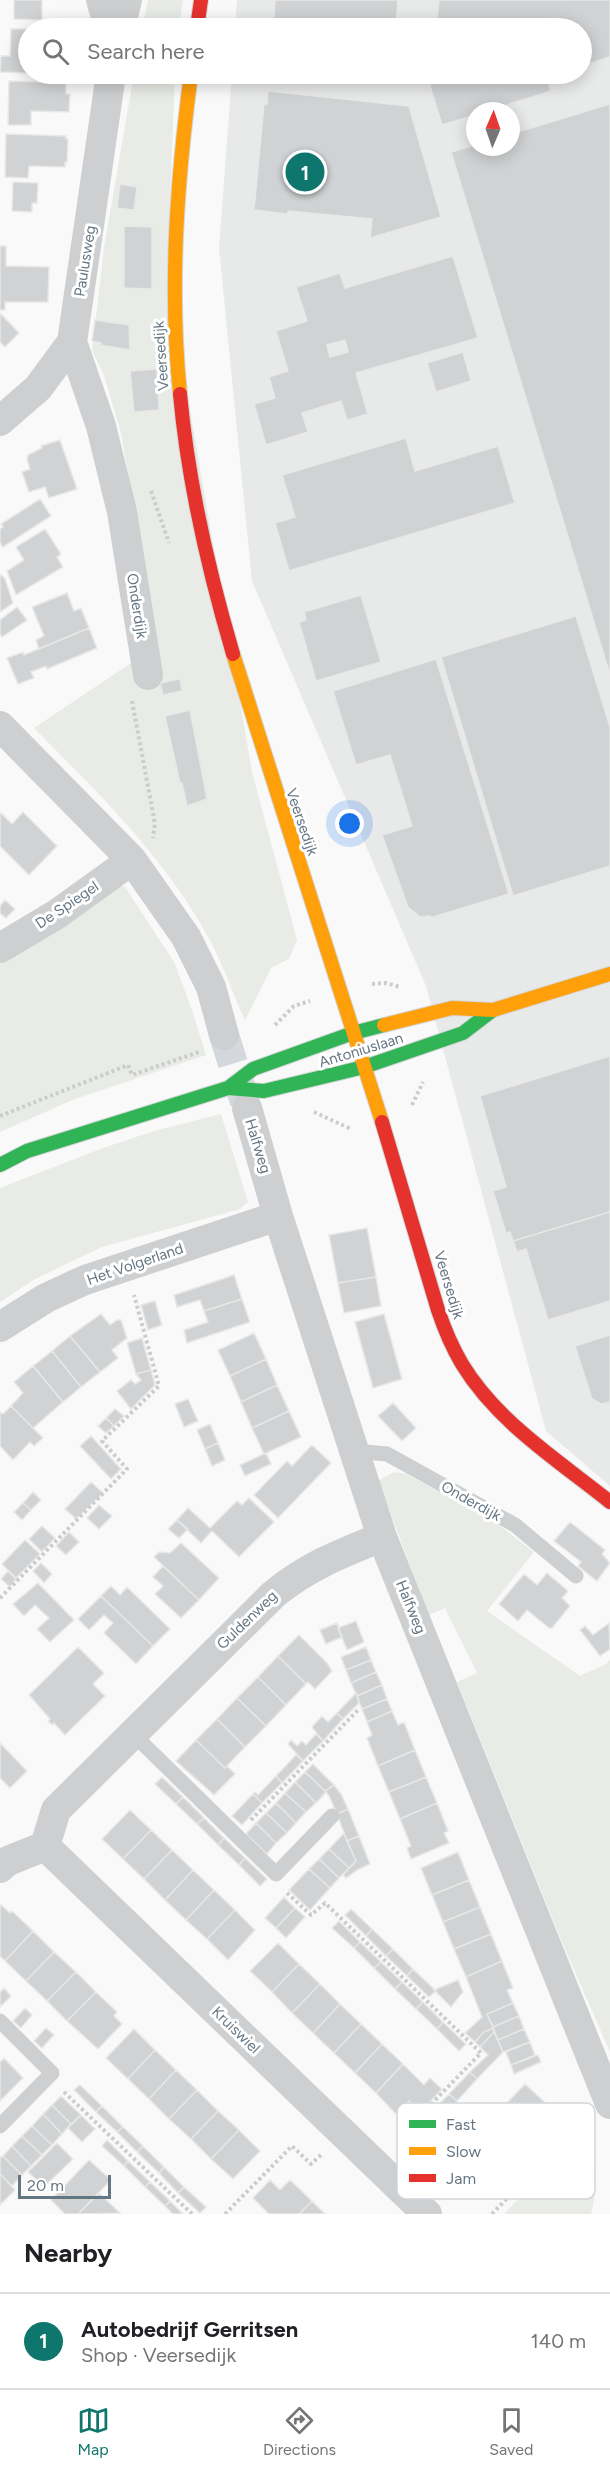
<!DOCTYPE html>
<meta charset="utf-8">
<style>
body{margin:0;font-family:Figtree,sans-serif;background:#f2f2f2;color:#202124}
.compass{position:absolute;left:466px;top:102px;width:54px;height:54px;border-radius:50%;background:#fff;box-shadow:0 3px 15px #0003;rotate:2deg}
.scale{position:absolute;left:18px;bottom:15px;width:93px;box-sizing:border-box;padding-left:6px;border:3px solid #657683;border-top:0;font-size:16px;line-height:21px;white-space:nowrap;color:#657683;-webkit-text-stroke:4px #fff;paint-order:stroke}
.you{position:absolute;left:350px;top:824px;width:21px;height:21px;margin:-15px;border:4px solid #fff;border-radius:50%;background:#1a73e8;box-shadow:0 0 0 9px #1a73e833}
.badge{display:grid;place-items:center;width:39px;height:39px;border-radius:50%;background:#0f766e;color:#fff;font-size:20px;font-weight:700}
.pin{position:absolute;translate:-50% -50%;border:3px solid #fff;box-shadow:0 2px 6px #0006}
.list{margin:0;padding:0;list-style:none}
h2{display:flex;justify-content:space-between;align-items:center;height:78px;margin:0;padding:0 24px;font-size:26px}
h2 small{font-size:20px;font-weight:400;color:#757577}
.list li{display:grid;grid-template-columns:39px 1fr auto;gap:18px;align-items:center;box-sizing:border-box;height:96px;padding:0 24px;border-top:2px solid #e0e0e0}
.list b{display:block;font-size:22px;white-space:nowrap}
.list p{margin:0;font-size:20px;white-space:nowrap;color:#757577}
.list em{font-size:20px;font-style:normal;color:#757577}
.icon{flex:none;width:33px;height:33px;fill:none;stroke:currentColor;stroke-width:2;stroke-linecap:round;stroke-linejoin:round}
.map{position:relative;flex:none;width:610px;height:2214px;overflow:hidden}
.search{position:absolute;background:#fff;box-shadow:0 3px 15px #0003;left:18px;right:18px;top:18px;height:66px;display:flex;align-items:center;gap:15px;box-sizing:border-box;padding:0 21px;border-radius:33px;color:#757577;font-size:22px}
.sheet{height:174px;background:#fff}
nav{display:flex;justify-content:space-around;align-items:center;box-sizing:border-box;height:84px;border-top:2px solid #e0e0e0;background:#fff;font-size:16px;color:#757577}
nav a{display:grid;justify-items:center;gap:3px}
nav .on{color:#0f766e}
.map>svg:first-child{display:block}
.built{fill:#e8e9e9;fill-rule:evenodd}
.green{fill:#e8ebe6}
.building{fill:#d0d2d3;stroke:#e8e8e8;stroke-width:1.5;fill-rule:evenodd}
.lines{fill:none;stroke-linecap:round;stroke-linejoin:round}
.street-tunnel{stroke:#d4d8dc;stroke-width:30;stroke-dasharray:30 15;stroke-linecap:butt}
.fast-casing{stroke:#d5d6d7;stroke-width:16}
.slow-casing{stroke:#d5d6d7;stroke-width:16}
.jam-casing{stroke:#d5d6d7;stroke-width:16}
.path{stroke:#cbcccd;stroke-width:4;stroke-dasharray:3 3;stroke-linecap:butt}
.lane{stroke:#cecfd0;stroke-width:15}
.street{stroke:#cecfd0;stroke-width:30}
.fast{stroke:#30b455;stroke-width:14}
.slow{stroke:#ff9f0a;stroke-width:14}
.jam{stroke:#e5322d;stroke-width:14}
.labels{text-anchor:middle;dominant-baseline:central;stroke-width:6;stroke-linejoin:round;paint-order:stroke}
.street-label{font-size:15px;fill:#657683;stroke:#fff}
.key{fill:#fff;stroke:#d1d6da;stroke-width:1.5}
.key-label{font-size:16px;fill:#657683}
</style>
<div class="map">
<svg width="610" height="2214" viewBox="0 0 610 2214">
<rect width="100%" height="100%" fill="#f9f9f9"/>
<path class="built" d="M237,0H610V1486L546,1431L426,986L252,581L219,248L232,74H582V28H235ZM475,111H511V147H475Z"/>
<path class="green" d="M148,0H183L179,28H142Z
M134,74H175L167,275L252,772L297,940L289,959L271,968L245,1020C232,993 223,963 208,937C164,856 98,793 34,728L158,645L121,433L104,375L92,351L104,248Z
M116,886L125,887L174,962L193,1013L206,1055L75,1099L0,1132V964L55,932Z
M221,1114L248,1202L240,1209L102,1247L35,1279L0,1302V1188L103,1148L154,1131Z
M394,1472L406,1474L495,1522L534,1552L487,1611L580,1676L606,1664L610,1660V2052L562,1942L457,1682L477,1673L445,1608L429,1615L378,1481Z
M592,2122C595,2152 599,2185 591,2214H504Z"/>
<path class="building" d="M14,0H42V20L14,19Z
M275,0H398L396,28H273Z
M439,0H610V57L582,66V28H436Z
M11,29H28V73L0,72L1,56H10Z
M432,74H555L546,76L551,91L488,111H475V115L442,125L430,86Z
M9,81L66,83V94H70L69,112L31,111V125H8Z
M268,91L409,106L441,217L370,238L372,219L288,211V214L254,210L264,104H267Z
M610,104V675L451,152L475,145V147H511V134Z
M6,134L66,136V139H68L67,162H65V167L29,166L28,178L5,177Z
M13,182L38,183L37,203H32V212L12,211Z
M120,184L137,187L134,210L117,208Z
M124,226L152,227V289L124,288Z
M0,246H6V266L49,267L48,302H5V310H0Z
M453,256L478,338L356,373L368,414L347,420L341,401L302,413L308,432L266,445L254,404L275,398L269,377L288,371L276,331L307,321L296,287L340,273L345,288ZM345,340L348,352L330,357L327,345Z
M0,313L19,333L5,347L0,342Z
M95,320L129,325L130,350L100,345L101,343L92,341Z
M463,352L471,381L436,392L427,363Z
M157,369L159,410L134,412L130,371Z
M406,438L415,471L498,446L515,503L289,571L275,523L295,517L282,475Z
M60,440L77,489L49,498L45,487L29,492L22,472L30,469L27,459L28,455L42,448L41,446Z
M40,499L51,516L3,547L0,543V529L3,527L1,524Z
M45,529L61,554L57,557L63,567L16,595L7,571L24,560L16,547Z
M0,574L5,579L13,603L0,612Z
M67,593L74,611L81,608L89,628L39,649L36,640L44,636L32,607Z
M361,595L381,662L316,681L299,622L306,620L304,612Z
M17,607L27,620L2,637L0,634V620Z
M576,616L610,727V866L513,896L441,657Z
M89,628L97,648L47,669L46,666L31,672L34,678L18,684L7,658L23,652L24,655Z
M436,659L509,894L430,918V916L420,917L408,907L382,835L412,826L390,755L356,765L333,691Z
M180,679L182,691L163,695L160,683Z
M190,710L207,799L187,806L182,783H180L165,716Z
M23,812L57,846L29,875L0,846V815L1,813L12,824Z
M5,900L15,909L6,918L0,913V906Z
M610,1056V1212L513,1241L510,1232L506,1233L493,1191L506,1187L480,1096Z
M610,1212V1301L548,1320L526,1249L517,1252L513,1241Z
M367,1228L376,1277L338,1283L329,1235Z
M234,1275L242,1299L204,1311L200,1300L177,1307L174,1295Z
M376,1277L381,1306L344,1313L338,1283Z
M242,1299L250,1322L187,1343L184,1330L208,1322L204,1311Z
M155,1301L162,1325L148,1330L141,1305Z
M101,1314L110,1325L117,1320H121L127,1338L112,1350L118,1358L100,1372L70,1336Z
M384,1314L402,1379L373,1388L355,1322Z
M254,1333L266,1359L230,1376L218,1350Z
M610,1335V1402L601,1404L592,1399L575,1346Z
M70,1336L100,1372L81,1387L52,1351Z
M142,1338L151,1370L136,1374L127,1343Z
M52,1351L81,1387L63,1402L33,1366Z
M266,1359L277,1385L241,1402L230,1376Z
M33,1366L63,1402L33,1428L11,1406L23,1393L14,1382Z
M151,1370L155,1385L131,1409L117,1391L131,1380L135,1384L141,1380L136,1374Z
M277,1385L289,1411L252,1428L241,1402Z
M188,1399L198,1421L184,1427L175,1404Z
M393,1403L416,1428L402,1441L378,1416Z
M11,1406L43,1438L34,1446L30,1442L13,1460L0,1446V1412L3,1414Z
M115,1409L124,1416L114,1426L106,1418Z
M289,1411L301,1437L264,1454L252,1428Z
M106,1418L114,1426L106,1433L98,1426Z
M210,1424L218,1443L205,1449L197,1430Z
M91,1436L121,1469L111,1479L80,1446Z
M218,1443L225,1460L212,1466L205,1449Z
M312,1445L331,1463L278,1518L254,1495L287,1461L292,1466Z
M266,1453L271,1464L245,1476L240,1465Z
M91,1482L103,1493L76,1519L65,1509Z
M33,1492L41,1500L31,1510L23,1503Z
M249,1498L274,1522L239,1557L212,1531L201,1543L177,1520L188,1508L210,1528L237,1501L242,1505Z
M23,1503L31,1510L22,1520L14,1512Z
M99,1505L112,1516L99,1529L87,1518Z
M177,1520L188,1529L179,1538L168,1529Z
M570,1522L605,1550L602,1554L610,1563L597,1581L578,1566L581,1562L554,1541Z
M42,1526L55,1538L42,1552L29,1539Z
M69,1532L79,1542L66,1555L56,1546Z
M25,1540L40,1554L16,1578L2,1564Z
M181,1543L219,1578L199,1600L154,1557L159,1552L170,1553Z
M41,1563L52,1574L44,1583L33,1571Z
M163,1566L199,1600L181,1618L155,1594L163,1586L153,1577Z
M8,1571L16,1579L10,1587L1,1579Z
M547,1573L568,1591L562,1598L570,1606L552,1628H549L527,1610L518,1621L499,1604L524,1574L537,1585Z
M38,1583L74,1620L50,1642L37,1629L49,1618L35,1605L24,1616L13,1604Z
M111,1586L120,1595L127,1587L170,1629L153,1646L101,1596Z
M101,1596L153,1646L136,1664L104,1633L113,1623L104,1615L89,1630L78,1619Z
M356,1621L364,1642L347,1650L338,1628Z
M337,1623L342,1637L326,1644L320,1630Z
M609,1623L610,1649L600,1656L580,1630L585,1626L593,1635Z
M299,1635L327,1663L332,1671L315,1689L308,1682L306,1684L278,1656Z
M78,1647L104,1673L93,1684L105,1696L65,1735L54,1723L52,1725L48,1721L50,1719L29,1695Z
M366,1647L371,1660L346,1670L341,1657Z
M278,1656L306,1684L286,1705L258,1677Z
M371,1660L376,1672L351,1683L346,1670Z
M376,1672L382,1685L357,1696L351,1683Z
M258,1677L286,1705L266,1726L237,1698Z
M382,1685L387,1699L362,1709L357,1696Z
M356,1693L359,1703L343,1719L337,1713Z
M237,1698L266,1726L245,1747L217,1719Z
M387,1699L392,1711L367,1722L362,1709Z
M392,1711L398,1725L404,1722L415,1750L378,1766L367,1738L372,1735L367,1722Z
M337,1713L343,1719L323,1741L312,1727L322,1716L328,1722Z
M217,1719L245,1747L225,1768L196,1740Z
M316,1734L323,1741L303,1761L288,1744L291,1740L297,1746L302,1741L306,1745Z
M196,1740L225,1768L227,1766L235,1774L214,1795L176,1761Z
M0,1743L27,1771L10,1788L0,1778Z
M415,1750L426,1777L389,1792L378,1766Z
M296,1755L303,1761L282,1783L276,1776Z
M313,1764L334,1785L325,1791L305,1772Z
M305,1772L326,1792L316,1803L295,1782Z
M276,1776L282,1783L262,1803L253,1794L255,1792L258,1795Z
M162,1777L183,1797L176,1804L155,1784Z
M426,1777L437,1803L400,1819L389,1792Z
M295,1782L316,1803L306,1812L285,1793Z
M334,1785L341,1794L348,1809L337,1814L329,1796L325,1791Z
M285,1793L306,1812L296,1823L276,1803Z
M253,1794L262,1803L242,1825L232,1816Z
M183,1797L204,1818L197,1824L176,1804Z
M276,1803L296,1823L287,1833L266,1813Z
M437,1803L448,1831L444,1833L449,1843L411,1859L407,1848L411,1846L400,1819Z
M348,1809L359,1836L347,1841L337,1814Z
M130,1810L151,1830L123,1859L102,1839Z
M266,1813L287,1833L276,1843L256,1823Z
M204,1818L224,1838L218,1845L197,1824Z
M256,1823L276,1843L267,1854L246,1834Z
M151,1830L172,1850L144,1879L123,1859Z
M344,1833L356,1861L349,1868L329,1849Z
M359,1836L370,1864L359,1869L346,1878L343,1875L356,1861L347,1841Z
M224,1838L245,1858L239,1865L218,1845Z
M329,1849L349,1868L339,1878L319,1859Z
M172,1850L193,1870L165,1900L144,1879Z
M458,1852L469,1880L432,1895L421,1868Z
M245,1858L267,1879L260,1886L239,1865Z
M319,1859L339,1878L330,1888L309,1869Z
M309,1869L330,1888L310,1910L289,1890Z
M193,1870L214,1890L186,1920L165,1900Z
M469,1880L480,1907L443,1922L432,1895Z
M214,1890L235,1910L207,1939L186,1920Z
M284,1897L295,1908L276,1928L265,1918Z
M0,1904L10,1913L12,1911L33,1931L5,1961L0,1956Z
M480,1907L491,1934L454,1949L443,1922Z
M295,1908L305,1917L286,1938L276,1928Z
M351,1909L372,1929L366,1936L345,1915Z
M235,1910L255,1930L228,1960L207,1939Z
M339,1921L360,1942L354,1948L332,1928Z
M372,1929L393,1949L386,1956L366,1936Z
M33,1931L54,1952L26,1981L5,1961Z
M491,1934L502,1961L466,1977L454,1949Z
M360,1942L381,1962L374,1968L354,1948Z
M278,1943L299,1964L272,1992L250,1971Z
M393,1949L413,1969L407,1976L386,1956Z
M54,1952L76,1972L47,2001L26,1981Z
M502,1961L513,1988L507,1990L513,2003L487,2014L493,2028L484,2032L475,2042L465,2033L482,2017L466,1977Z
M381,1962L402,1982L395,1989L374,1968Z
M299,1964L320,1984L292,2013L272,1992Z
M413,1969L436,1991L429,1997L407,1976Z
M76,1972L96,1992L67,2021L47,2001Z
M458,1980L463,1992L451,2007L434,1990Z
M402,1982L423,2002L416,2009L395,1989Z
M320,1984L340,2004L313,2033L292,2013Z
M4,1988L11,1996L0,2007V1992Z
M96,1992L117,2012L114,2016L122,2024L98,2049L67,2021Z
M423,2002L443,2022L437,2029L416,2009Z
M513,2003L519,2016L493,2027L487,2014Z
M340,2004L361,2024L334,2053L313,2033Z
M25,2008L32,2015L21,2028L13,2021Z
M519,2016L524,2029L498,2040L493,2027Z
M443,2022L466,2044L459,2051L437,2029Z
M361,2024L382,2044L355,2073L334,2053Z
M46,2028L54,2035L42,2048L34,2041Z
M493,2028L494,2032L480,2047L475,2042L484,2032Z
M134,2029L155,2050L128,2079L106,2058Z
M524,2029L530,2042L503,2052L498,2040Z
M494,2032L503,2052L477,2079L470,2072L488,2055L480,2047Z
M530,2042L535,2055L511,2065L506,2052Z
M382,2044L403,2064L376,2093L355,2073Z
M155,2050L176,2070L149,2099L128,2079Z
M538,2055L541,2062L514,2074L511,2065Z
M4,2058L23,2078L0,2101V2062Z
M403,2064L424,2085L430,2078L442,2089L420,2112L409,2101L396,2114L376,2093Z
M176,2070L197,2090L169,2119L149,2099Z
M470,2072L477,2079L457,2101L449,2094Z
M525,2084L554,2111L533,2133L505,2105Z
M80,2085L102,2106L96,2112L74,2090Z
M197,2090L218,2111L191,2139L169,2119Z
M449,2094L457,2101L439,2119L441,2122L438,2125L429,2115Z
M61,2096L81,2115L71,2124L52,2105Z
M52,2105L71,2124L62,2134L43,2114Z
M102,2106L123,2127L117,2132L96,2112Z
M218,2111L239,2130L211,2159L191,2139Z
M43,2114L62,2134L52,2145L32,2126Z
M81,2115L95,2129L82,2142L68,2128Z
M32,2126L52,2145L42,2155L22,2136Z
M123,2127L143,2146L137,2152L117,2132Z
M239,2130L260,2151L233,2179L211,2159Z
M22,2136L42,2155L31,2166L12,2146Z
M107,2140L128,2161L124,2166L102,2146Z
M57,2143L73,2159L44,2187L28,2172Z
M12,2146L31,2166L22,2175L3,2156Z
M143,2146L164,2167L159,2173L137,2152Z
M3,2156L22,2175L12,2186L0,2174V2158Z
M89,2160L111,2180L78,2214H65L51,2200Z
M128,2161L150,2182L145,2187L124,2166Z
M164,2167L184,2187L178,2193L159,2173Z
M0,2174L15,2190L0,2205Z
M270,2180L280,2190L290,2180L312,2201L299,2214H269L253,2198Z
M150,2182L170,2201L165,2206L145,2187Z
M184,2187L206,2207L200,2213L178,2193Z
M99,2193L120,2213L78,2214Z
M170,2201L183,2214H173L165,2206Z
M312,2201L325,2214H299Z"/>
<g class="lines">
<path class="street-tunnel" d="M224,1035L245,1102"/>
<g class="fast-casing">
<path id="fast" d="M228,1088L264,1091L364,1067L463,1033L493,1010
M0,1165L27,1151L228,1088L253,1069L353,1033L384,1025"/>
</g>
<g class="slow-casing">
<path id="slow" d="M180,394C169,287 177,180 191,74
M233,654L382,1122
M384,1025L452,1008L493,1010L610,974"/>
</g>
<g class="jam-casing">
<path id="jam" d="M197,28L201,0
M180,394C188,482 208,569 233,654
M382,1122L438,1310C444,1328 452,1347 462,1364C497,1422 559,1461 610,1502"/>
</g>
<path class="path" d="M151,491L169,543
M132,701L155,824L153,838
M372,984L386,983L400,987
M275,1025L294,1006L310,1001
M412,1105L423,1082
M314,1112L351,1129
M0,1116L128,1065L132,1075L199,1052
M0,1598L127,1469L102,1441L159,1386L134,1295
M251,1820L358,1710
M287,1893L311,1915L325,1903L481,2053L396,2140
M64,2092L192,2214
M225,2214L292,2146L311,2164L321,2155
M492,2214L583,2119"/>
<path class="lane" d="M354,1451L387,1454L515,1525L576,1576
M133,1734L276,1874L332,1816
M0,2021L52,2073L0,2126"/>
<path class="street" d="M101,0L109,28
M120,28L127,0
M72,342L101,426L122,512L148,675
M0,421L38,388L72,342L111,74
M0,726L132,860L186,937L211,987L224,1035
M0,948L57,914L132,860
M247,1108L278,1216L382,1537L610,2104
M0,1327L46,1298L85,1280L278,1216
M45,1846L427,2214
M0,1868L8,1861L45,1846L56,1810L274,1594C308,1566 342,1553 382,1537"/>
<use href="#fast" class="fast"/>
<use href="#slow" class="slow"/>
<use href="#jam" class="jam"/>
</g>
<g class="labels">
<g class="street-label">
<text transform="translate(85 261) rotate(-81)">Paulusweg</text>
<text transform="translate(161 356) rotate(-94)">Veersedijk</text>
<text transform="translate(137 606) rotate(81)">Onderdijk</text>
<text transform="translate(302 822) rotate(71)">Veersedijk</text>
<text transform="translate(67 905) rotate(-34)">De Spiegel</text>
<text transform="translate(361 1050) rotate(-17)">Antoniuslaan</text>
<text transform="translate(258 1146) rotate(73)">Halfweg</text>
<text transform="translate(135 1264) rotate(-19)">Het Volgerland</text>
<text transform="translate(449 1285) rotate(73)">Veersedijk</text>
<text transform="translate(471 1501) rotate(29)">Onderdijk</text>
<text transform="translate(411 1607) rotate(68)">Halfweg</text>
<text transform="translate(247 1620) rotate(-44)">Guldenweg</text>
<text transform="translate(236 2030) rotate(44)">Kruiswiel</text>
</g>
</g>
<rect x="397" y="2103" width="198" height="96" rx="9" class="key"/>
<rect x="409" y="2120" width="27" height="8" fill="#30b455"/>
<rect x="409" y="2147" width="27" height="8" fill="#ff9f0a"/>
<rect x="409" y="2174" width="27" height="8" fill="#e5322d"/>
<g class="key-label">
<text x="446" y="2130">Fast</text>
<text x="446" y="2157">Slow</text>
<text x="446" y="2184">Jam</text>
</g>
</svg>
<svg class="compass" viewBox="-18 -18 36 36"><path d="M0-13l5 13h-10z" fill="#e53935"/><path d="M0 13l5-13h-10z" fill="#757577"/></svg>
<div class="scale">20 m</div>
<div class="you"></div>
<div class="pin badge" style="left:305px;top:172px">1</div>
<div class="search"><svg class="icon" aria-label="search" viewBox="0 0 24 24"><circle cx="10" cy="10" r="6"/><path d="M15 15l6 6"/></svg>Search here</div>
</div>
<section class="sheet">
<h2>Nearby<small></small></h2>
<ul class="list">
<li><span class="badge">1</span><div><b>Autobedrijf Gerritsen</b><p>Shop · Veersedijk</p></div><em>140 m</em></li>
</ul>
</section>
<nav>
<a class="on"><svg class="icon" aria-label="map" viewBox="0 0 24 24"><path d="M3 6l6-2 6 2 6-2v14l-6 2-6-2-6 2zM9 4v14M15 6v14"/></svg>Map</a>
<a><svg class="icon" aria-label="directions" viewBox="0 0 24 24"><path d="M12 3l9 9-9 9-9-9zM9 14v-3h6M13 9l2 2-2 2"/></svg>Directions</a>
<a><svg class="icon" aria-label="saved" viewBox="0 0 24 24"><path d="M7 4h10v16l-5-4-5 4z"/></svg>Saved</a>
</nav>
